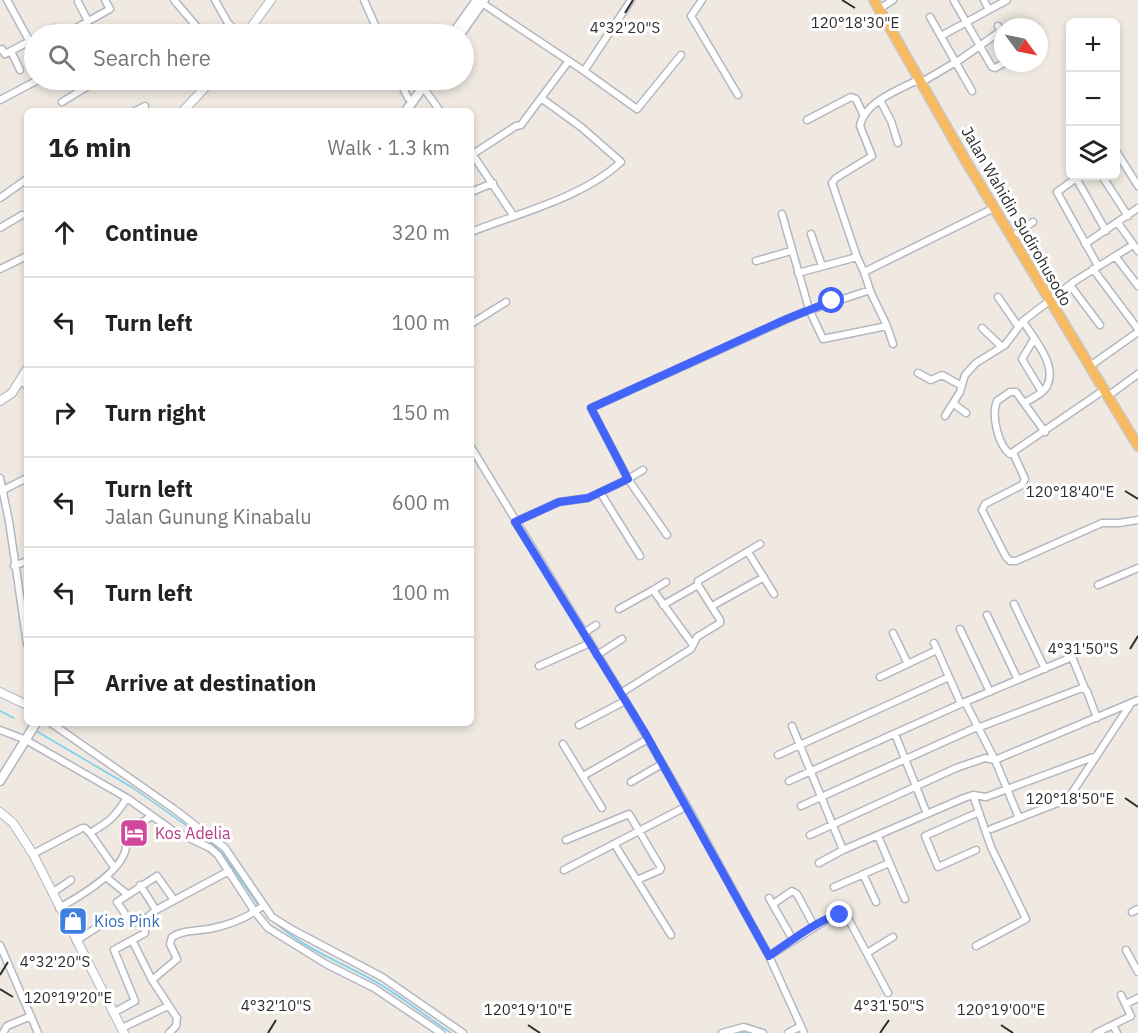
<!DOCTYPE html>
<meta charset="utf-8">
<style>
body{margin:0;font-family:"IBM Plex Sans",sans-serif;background:#f6f6f6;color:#222}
.controls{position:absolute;right:18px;top:18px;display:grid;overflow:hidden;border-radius:9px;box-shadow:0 3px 9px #0003}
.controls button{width:54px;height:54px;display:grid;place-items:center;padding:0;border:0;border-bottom:2px solid #e0e0e0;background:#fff;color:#222;font:30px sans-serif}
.compass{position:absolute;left:994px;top:18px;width:54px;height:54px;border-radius:50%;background:#fff;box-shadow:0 3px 9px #0003;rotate:123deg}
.stop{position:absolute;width:18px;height:18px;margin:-14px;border:4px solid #4264fb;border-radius:50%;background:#fff}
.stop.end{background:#4264fb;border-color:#fff;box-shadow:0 2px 6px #0008}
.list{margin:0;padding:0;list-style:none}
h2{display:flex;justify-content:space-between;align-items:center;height:78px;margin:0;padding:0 24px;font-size:26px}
h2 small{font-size:20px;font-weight:400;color:#767676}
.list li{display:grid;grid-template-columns:39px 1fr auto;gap:18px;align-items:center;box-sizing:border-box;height:90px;padding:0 24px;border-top:2px solid #e0e0e0}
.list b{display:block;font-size:22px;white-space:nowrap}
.list p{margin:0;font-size:20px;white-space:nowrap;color:#767676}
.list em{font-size:20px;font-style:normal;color:#767676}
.icon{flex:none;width:33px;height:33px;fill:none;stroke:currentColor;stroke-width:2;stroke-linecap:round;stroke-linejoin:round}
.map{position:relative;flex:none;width:1138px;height:1033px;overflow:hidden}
.search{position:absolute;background:#fff;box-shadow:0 3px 9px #0003;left:24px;top:24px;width:450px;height:66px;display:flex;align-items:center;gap:15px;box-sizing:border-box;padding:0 21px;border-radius:33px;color:#767676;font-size:22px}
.panel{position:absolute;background:#fff;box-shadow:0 3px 9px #0003;left:24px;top:108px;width:450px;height:618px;border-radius:9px}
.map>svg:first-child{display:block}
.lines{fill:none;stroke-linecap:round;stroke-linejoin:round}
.stream{stroke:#75cff0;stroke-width:1.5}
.minor-casing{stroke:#b4b7c1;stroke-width:9}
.tertiary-casing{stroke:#b4b7c1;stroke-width:10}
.secondary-casing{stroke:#b4b7c1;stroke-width:11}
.trunk-casing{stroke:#c9c9c9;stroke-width:12}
.minor{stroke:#fff;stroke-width:6}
.tertiary{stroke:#fff;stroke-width:8}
.secondary{stroke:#fff;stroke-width:8}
.trunk{stroke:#f8ba60;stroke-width:9}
.route{stroke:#4264fb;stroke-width:8}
.ticks{fill:none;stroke:#2e2e2e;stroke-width:2}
.labels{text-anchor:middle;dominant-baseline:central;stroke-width:6;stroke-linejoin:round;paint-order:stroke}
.street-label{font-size:16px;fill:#2e2e2e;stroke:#fff}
.hotel-label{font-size:16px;fill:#b23c85;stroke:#fff;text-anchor:start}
.shop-label{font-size:16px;fill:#366cbe;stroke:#fff;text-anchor:start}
.ticks-label{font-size:15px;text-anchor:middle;fill:#2e2e2e;stroke:#fff;stroke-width:6;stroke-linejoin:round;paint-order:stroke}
</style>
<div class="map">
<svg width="1138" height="1033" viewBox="0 0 1138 1033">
<rect width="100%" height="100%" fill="#efe9e1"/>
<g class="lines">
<path class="stream" d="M0,711L14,718
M38,732L133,788L210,842L222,853L259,906
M262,909C292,945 338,960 378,983C403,998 427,1017 451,1033
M737,1033H746"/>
<g class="minor-casing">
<path id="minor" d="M7,0L30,42
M174,0L203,34
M215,0L228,23L240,34
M364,0L379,34
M702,0L691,16L738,95
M984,0L989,10
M954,1L992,67L995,68L1004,63
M78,2L88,21
M482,3L584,71L631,0
M879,9L893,0
M930,17L972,91
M43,34L54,28L61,34L69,32L110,9L105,0
M941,36L1007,0
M0,50L2,49L5,54L34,39
M11,51L20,70
M584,71L637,109L681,55
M399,80L408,98
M922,82L961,59L998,33L1000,30L998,26
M423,87L440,111
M0,100L38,80
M880,100L891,121L898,143
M62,102L98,80
M135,111L145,106
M807,120L851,97L856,99L864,116
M1116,151L1138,186
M471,152L513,215
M473,154L516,126L521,125L541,98
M1079,176L1057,192L1098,266
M1102,176L1128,216
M1076,178L1106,231
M471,192L493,183
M0,198L27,179
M782,214L809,309L823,339L887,326L871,293L864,272
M1118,223L1138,251
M0,228L22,215
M471,232C519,213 582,198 621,162L581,127L541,98L568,62
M811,234L822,266
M1011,237L1033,222
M1085,244L1138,208
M1115,256L1138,286
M857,257L832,183L836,178L872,156L860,126C864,102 900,89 920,79
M756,261L791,251
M0,269L27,256
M1093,269L1138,329
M798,273L857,257L864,272L994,208
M1070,285L1100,325
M998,297L1018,326
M471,324L506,302
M887,326L893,344
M982,328L1002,347
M1034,339L1022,359L1042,392
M1090,366L1138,332
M918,373L931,380L942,375L962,386
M20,380L27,386
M1108,396L1138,374
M1024,403C1031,399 1044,393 1047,386C1058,365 1033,338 1023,321L1075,281L1133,245
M954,404L966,413
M945,416L960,392L965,375L976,363L1005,345L1023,321
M1045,432L1016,392H1010L997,401C991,415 998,445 1010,454L1104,390
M471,447L621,693L687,806L769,956L804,1033
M1013,453L1025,479L1022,485L985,504L982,510L1006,557L1010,561H1016L1102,523H1119L1138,520
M0,478L9,521L27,644
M1,491L27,478
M600,492L640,556
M515,522L559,502L588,498L628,479L643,470
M667,535L628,479L591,408L801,313L870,290
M748,552L774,594
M14,566L27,561
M666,582L653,590L693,645
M1098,585L1138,568
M1014,604L1045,669
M663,605L698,585
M712,606L764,577
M619,609L653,590
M987,615L1018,680
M960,629L990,692
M584,633L596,625
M893,633L908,664
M934,643L961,704
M597,655L622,639
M539,666L590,643
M880,677L937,650
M621,693L691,649L697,637L720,623V620L698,585V581L760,544
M965,702L995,760L1019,818
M51,723L174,809L225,848L272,917L293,930L382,977L463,1033
M579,725L625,701
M792,726L843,850L964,798L973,795L986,797L1096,756
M980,727L1082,688L1087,691L1097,718
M0,730L26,740L127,798L172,830L210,848L218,855L255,912L268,928L326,964L374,988L441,1033
M895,734L927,814
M563,744L602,808
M778,755L949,677
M583,776L648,739
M789,781L965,702L1072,657L1085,689
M631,782L662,764
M973,795L991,847L1026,919L976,946
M801,806L977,727
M991,829L1068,799L1130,705
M90,833L114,867
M810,835L956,768L985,758L995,760L1138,700
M878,836L905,899
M566,840L629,814L661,868L660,870L637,880
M615,845L671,935
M976,850L938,867L925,836L979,812
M33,854L82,828H85L90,833C110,821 114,818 127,798
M819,863L843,850
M564,870L687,806
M863,874L876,902
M106,877L127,894
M834,887L889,863
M52,893L71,880
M769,898L793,940
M773,904L792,891L797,894L814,926
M59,908C79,897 123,871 126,847C127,842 125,837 126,832L152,816
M156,910L229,871
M1132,912L1138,909
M142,923L137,921L132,924L117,902L157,876L174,900
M132,940L152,980
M76,941L99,926
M0,945L38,1033
M1126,950L1138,972
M867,953L893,937
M769,956L833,916H843L849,920L888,993
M1126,1004L1138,998
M113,1013L135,1001L114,950L145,933L143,921L156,910L140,885
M1113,1025L1117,1033
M122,1028L168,1006
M3,1033L7,1026L31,1016
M169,1033L176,1026L177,1018L152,980L177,959L170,944L172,937C183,930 196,931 209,929C229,925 248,918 264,905
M722,1033L744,1027L763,1033
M788,1033L801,1026
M1096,1033L1131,1016L1121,995"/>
</g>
<g class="tertiary-casing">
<path id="tertiary" d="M246,34L271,0
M183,111L212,80
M0,401L12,393L27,369
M0,692L27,705
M0,812L13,823L33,854L124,1033"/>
</g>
<g class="secondary-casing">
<path id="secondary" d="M453,34L477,0
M460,34L484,0
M406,111L428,80
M0,781L36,723"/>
</g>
<g class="trunk-casing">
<path id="trunk" d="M874,0L967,163L1138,446"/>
</g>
<use href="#minor" class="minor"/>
<use href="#tertiary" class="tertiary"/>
<use href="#secondary" class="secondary"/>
<use href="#trunk" class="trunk"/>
</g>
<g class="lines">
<path class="route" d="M832,301L784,320L591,408L628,479L588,498L559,502L515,522L644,731L769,956C785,945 823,916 840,915"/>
</g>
<path class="ticks" d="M842,0L855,8M625,13L633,0M1125,491L1138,499M1130,649L1138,636M1125,798L1138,807M0,975L8,962M0,989L13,997M528,1025L540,1033M1001,1025L1013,1033M268,1033L276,1020M880,1033L889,1020"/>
<defs>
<g id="hotel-square" transform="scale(1.5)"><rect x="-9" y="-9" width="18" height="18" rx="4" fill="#d1479c" stroke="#fff"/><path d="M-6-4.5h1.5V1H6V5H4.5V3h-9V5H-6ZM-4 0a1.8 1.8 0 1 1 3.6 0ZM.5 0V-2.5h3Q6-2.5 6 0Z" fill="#fff"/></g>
<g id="shop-square" transform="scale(1.5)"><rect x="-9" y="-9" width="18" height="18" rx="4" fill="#3f7fe0" stroke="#fff"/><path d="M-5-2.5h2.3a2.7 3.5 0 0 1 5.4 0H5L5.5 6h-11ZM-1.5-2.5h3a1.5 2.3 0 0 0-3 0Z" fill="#fff"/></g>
</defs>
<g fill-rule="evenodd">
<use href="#hotel-square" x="134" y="833"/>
<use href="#shop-square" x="73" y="921"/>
</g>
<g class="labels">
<g class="street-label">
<text transform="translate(1017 216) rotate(60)">Jalan Wahidin Sudirohusodo</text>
</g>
<g class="hotel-label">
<text x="155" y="833">Kos Adelia</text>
</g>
<g class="shop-label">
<text x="94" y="921">Kios Pink</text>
</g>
</g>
<g class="ticks-label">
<text x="855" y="28">120°18'30"E</text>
<text x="625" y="33">4°32'20"S</text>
<text x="1070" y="497">120°18'40"E</text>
<text x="1083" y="654">4°31'50"S</text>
<text x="1070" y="804">120°18'50"E</text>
<text x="55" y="967">4°32'20"S</text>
<text x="68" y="1003">120°19'20"E</text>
<text x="276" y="1011">4°32'10"S</text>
<text x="889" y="1011">4°31'50"S</text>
<text x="528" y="1015">120°19'10"E</text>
<text x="1001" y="1015">120°19'00"E</text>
</g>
</svg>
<div class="controls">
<button>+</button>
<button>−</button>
<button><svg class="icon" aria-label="layers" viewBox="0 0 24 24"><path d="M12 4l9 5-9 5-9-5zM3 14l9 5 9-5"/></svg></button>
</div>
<svg class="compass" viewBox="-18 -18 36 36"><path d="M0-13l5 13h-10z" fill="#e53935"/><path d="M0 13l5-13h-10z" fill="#767676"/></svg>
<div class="stop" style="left:832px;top:301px"></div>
<div class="stop end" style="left:840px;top:915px"></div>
<div class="search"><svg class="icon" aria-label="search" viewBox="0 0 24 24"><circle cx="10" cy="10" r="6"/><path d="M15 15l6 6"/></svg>Search here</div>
<section class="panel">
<h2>16 min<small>Walk · 1.3 km</small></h2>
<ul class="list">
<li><svg class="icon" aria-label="ahead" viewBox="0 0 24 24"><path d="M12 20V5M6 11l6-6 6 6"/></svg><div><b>Continue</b></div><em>320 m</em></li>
<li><svg class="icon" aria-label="left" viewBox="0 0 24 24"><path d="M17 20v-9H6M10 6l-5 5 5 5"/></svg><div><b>Turn left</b></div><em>100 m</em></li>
<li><svg class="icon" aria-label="right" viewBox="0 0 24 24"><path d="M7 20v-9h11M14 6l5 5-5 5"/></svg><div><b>Turn right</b></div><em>150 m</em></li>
<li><svg class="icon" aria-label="left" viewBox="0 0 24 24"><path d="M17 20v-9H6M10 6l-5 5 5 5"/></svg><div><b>Turn left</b><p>Jalan Gunung Kinabalu</p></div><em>600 m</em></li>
<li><svg class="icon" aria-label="left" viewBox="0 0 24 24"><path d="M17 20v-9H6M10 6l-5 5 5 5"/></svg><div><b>Turn left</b></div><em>100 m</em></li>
<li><svg class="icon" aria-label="arrive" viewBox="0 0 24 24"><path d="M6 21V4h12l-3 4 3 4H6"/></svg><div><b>Arrive at destination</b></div></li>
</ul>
</section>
</div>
